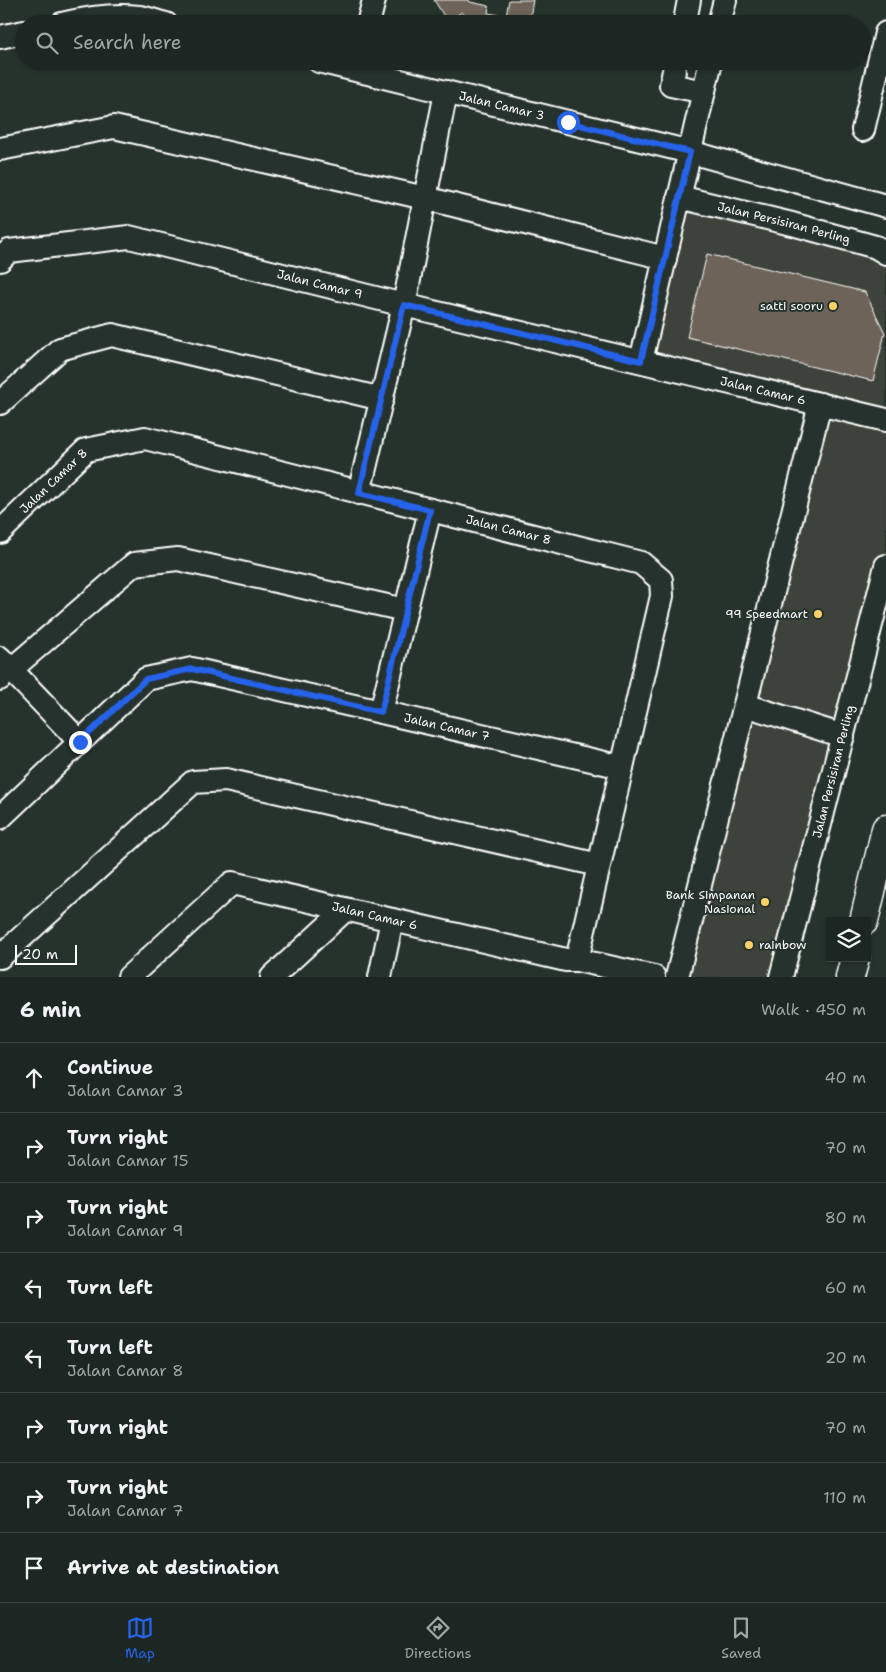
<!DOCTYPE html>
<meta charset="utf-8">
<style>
body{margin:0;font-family:"Shantell Sans",sans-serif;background:#252e2a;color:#f1f3f6}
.controls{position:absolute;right:15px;bottom:15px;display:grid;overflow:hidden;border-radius:0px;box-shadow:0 1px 4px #0004}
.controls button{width:45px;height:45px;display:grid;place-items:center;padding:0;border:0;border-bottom:1px solid #3a4340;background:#1c2622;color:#f1f3f6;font:25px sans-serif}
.scale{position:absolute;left:15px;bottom:12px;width:62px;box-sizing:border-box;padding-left:5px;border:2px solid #fff;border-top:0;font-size:14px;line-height:18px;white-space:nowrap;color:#fff;-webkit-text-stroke:4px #26332d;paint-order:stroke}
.stop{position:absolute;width:15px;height:15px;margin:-11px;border:4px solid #2563eb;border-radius:50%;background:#fff}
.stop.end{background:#2563eb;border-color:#fff;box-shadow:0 1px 5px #0008}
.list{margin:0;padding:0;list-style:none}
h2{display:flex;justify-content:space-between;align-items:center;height:65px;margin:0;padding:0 20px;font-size:21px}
h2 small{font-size:16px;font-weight:400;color:#a0a5a5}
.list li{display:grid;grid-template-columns:32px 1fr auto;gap:15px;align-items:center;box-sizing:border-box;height:70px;padding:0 20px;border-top:1px solid #3a4340}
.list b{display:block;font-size:19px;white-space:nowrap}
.list p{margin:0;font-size:16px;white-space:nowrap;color:#a0a5a5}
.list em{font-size:16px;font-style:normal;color:#a0a5a5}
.icon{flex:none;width:28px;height:28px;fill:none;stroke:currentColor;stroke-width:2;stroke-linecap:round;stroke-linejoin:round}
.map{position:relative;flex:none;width:886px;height:977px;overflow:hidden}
.search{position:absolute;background:#1c2622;box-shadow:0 1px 4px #0004;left:15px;right:15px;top:15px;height:55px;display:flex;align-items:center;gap:12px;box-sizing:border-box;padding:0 18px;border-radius:28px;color:#a0a5a5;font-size:19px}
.sheet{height:625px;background:#1c2622}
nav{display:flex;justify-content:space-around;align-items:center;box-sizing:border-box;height:70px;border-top:1px solid #3a4340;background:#1c2622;font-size:14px;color:#a0a5a5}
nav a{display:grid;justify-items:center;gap:2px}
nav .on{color:#2563eb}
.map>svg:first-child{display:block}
.built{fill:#3c423a}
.building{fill:#6e6458;stroke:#fff}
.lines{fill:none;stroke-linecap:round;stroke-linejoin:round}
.minor-casing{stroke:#fff;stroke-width:26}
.highway-casing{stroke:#fff;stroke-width:31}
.minor{stroke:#26332d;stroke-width:22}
.highway{stroke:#26332d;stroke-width:28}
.route{stroke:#2563eb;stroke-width:6}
.poi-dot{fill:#ffd166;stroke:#26332d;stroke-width:2}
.labels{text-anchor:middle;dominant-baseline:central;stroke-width:4;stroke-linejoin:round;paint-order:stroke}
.street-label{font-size:12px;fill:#fff;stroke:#26332d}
.poi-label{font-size:12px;fill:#fff;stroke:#26332d;text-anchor:end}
</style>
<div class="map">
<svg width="886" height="977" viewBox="0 0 886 977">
<rect width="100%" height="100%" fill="#26332d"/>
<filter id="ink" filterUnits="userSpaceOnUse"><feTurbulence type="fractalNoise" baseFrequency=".02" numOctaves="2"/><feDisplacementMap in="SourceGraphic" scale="10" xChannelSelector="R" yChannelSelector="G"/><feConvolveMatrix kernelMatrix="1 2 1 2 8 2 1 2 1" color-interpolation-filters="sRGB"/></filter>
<g filter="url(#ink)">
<path class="built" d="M689,191L886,245V593L790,977H692L674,973L816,395L650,355Z"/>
<path class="building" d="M434,0H469L470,2L489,6L488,13L506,16L509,0H533L529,24H462L464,14L462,12L447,21Z
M707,254L865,292L885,333L873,381L687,337Z"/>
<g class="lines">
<g class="minor-casing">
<g id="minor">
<path d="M685,21L689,0"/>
<path d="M62,24C87,18 113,14 139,17C148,18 157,22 166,24"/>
<path d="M368,24L374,0"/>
<path d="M719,24L725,0"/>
<path d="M0,37L24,32"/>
<path id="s1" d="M319,61L690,152L886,206"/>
<path d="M674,71L671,85L704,92"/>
<path d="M863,130L886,33"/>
<path d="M0,149L114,127L425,198L665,258"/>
<path id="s2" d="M679,197L792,224L876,247L886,253"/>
<path id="s3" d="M0,260L9,251L129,237L404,305L886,420"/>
<path d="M641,361L711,61"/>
<path d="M0,403L60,349L112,335L382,399"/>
<path d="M359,493L404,305L446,92"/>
<path id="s4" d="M0,532L86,450L145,438L641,563L661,580L662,596L577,960"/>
<path d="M0,658L80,742"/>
<path d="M0,679L134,564L178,559L405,610"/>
<path d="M745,705L843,736"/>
<path d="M381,712L430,510"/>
<path id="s5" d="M0,818L146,679L192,669L622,767"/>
<path d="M0,957L193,782L226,780L599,865"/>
<path id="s6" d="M129,977L232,883L566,960H577L654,977"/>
<path d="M272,977L345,910"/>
<path d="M380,977L392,920"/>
<path d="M677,977L820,404"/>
<path id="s7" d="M781,977L886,566"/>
</g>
</g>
<g class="highway-casing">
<path id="highway" d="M864,921L886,829
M850,977L855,958"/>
</g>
<use href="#minor" class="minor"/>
<use href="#highway" class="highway"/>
</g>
</g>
<g class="lines" filter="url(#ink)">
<path class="route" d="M80,742L146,679L192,669L381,712L430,510L359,493L404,305L641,361L690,152L568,122"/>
</g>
<g class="poi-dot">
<circle cx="833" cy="306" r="5"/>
<circle cx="818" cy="614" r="5"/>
<circle cx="765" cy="902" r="5"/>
<circle cx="749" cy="945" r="5"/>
</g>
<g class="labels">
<g class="street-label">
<text stroke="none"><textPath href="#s1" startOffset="188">Jalan Camar 3</textPath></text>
<text stroke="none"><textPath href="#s2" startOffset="108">Jalan Persisiran Perling</textPath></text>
<text stroke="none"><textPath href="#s3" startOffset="330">Jalan Camar 9</textPath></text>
<text stroke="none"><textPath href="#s3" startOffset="786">Jalan Camar 6</textPath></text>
<text stroke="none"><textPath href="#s4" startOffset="74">Jalan Camar 8</textPath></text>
<text stroke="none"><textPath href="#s4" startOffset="554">Jalan Camar 8</textPath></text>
<text stroke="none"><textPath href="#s5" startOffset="510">Jalan Camar 7</textPath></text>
<text stroke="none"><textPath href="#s7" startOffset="212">Jalan Persisiran Perling</textPath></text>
<text stroke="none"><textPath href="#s6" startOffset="286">Jalan Camar 6</textPath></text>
</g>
<g class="poi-label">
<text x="823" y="306">satti sooru</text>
<text x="808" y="614">99 Speedmart</text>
<text x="755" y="895">Bank Simpanan<tspan x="755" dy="14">Nasional</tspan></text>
<text x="759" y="945" text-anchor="start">rainbow</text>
</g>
</g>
</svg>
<div class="controls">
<button><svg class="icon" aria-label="layers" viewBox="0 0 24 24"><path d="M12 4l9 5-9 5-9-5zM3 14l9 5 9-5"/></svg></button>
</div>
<div class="scale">20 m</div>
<div class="stop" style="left:568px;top:122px"></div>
<div class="stop end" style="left:80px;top:742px"></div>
<div class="search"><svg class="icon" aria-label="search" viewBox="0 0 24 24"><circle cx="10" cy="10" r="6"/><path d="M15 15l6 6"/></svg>Search here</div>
</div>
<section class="sheet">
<h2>6 min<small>Walk · 450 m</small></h2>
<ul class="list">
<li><svg class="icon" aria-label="ahead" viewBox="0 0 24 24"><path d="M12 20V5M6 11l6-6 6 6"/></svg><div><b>Continue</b><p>Jalan Camar 3</p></div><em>40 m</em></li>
<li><svg class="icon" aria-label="right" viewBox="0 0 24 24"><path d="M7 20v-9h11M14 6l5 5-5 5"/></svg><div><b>Turn right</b><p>Jalan Camar 15</p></div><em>70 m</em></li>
<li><svg class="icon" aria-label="right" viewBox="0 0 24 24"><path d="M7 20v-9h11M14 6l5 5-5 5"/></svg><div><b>Turn right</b><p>Jalan Camar 9</p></div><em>80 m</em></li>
<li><svg class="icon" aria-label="left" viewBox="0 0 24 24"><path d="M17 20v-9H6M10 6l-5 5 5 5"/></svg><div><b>Turn left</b></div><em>60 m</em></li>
<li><svg class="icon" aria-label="left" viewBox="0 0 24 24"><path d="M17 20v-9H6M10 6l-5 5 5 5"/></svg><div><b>Turn left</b><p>Jalan Camar 8</p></div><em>20 m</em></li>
<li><svg class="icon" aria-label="right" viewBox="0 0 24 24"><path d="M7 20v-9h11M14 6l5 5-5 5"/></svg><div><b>Turn right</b></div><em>70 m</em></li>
<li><svg class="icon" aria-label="right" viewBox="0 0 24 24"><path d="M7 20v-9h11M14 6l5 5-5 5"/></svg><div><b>Turn right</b><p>Jalan Camar 7</p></div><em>110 m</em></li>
<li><svg class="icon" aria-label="arrive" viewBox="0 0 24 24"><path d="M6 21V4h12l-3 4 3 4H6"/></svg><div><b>Arrive at destination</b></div></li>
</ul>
</section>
<nav>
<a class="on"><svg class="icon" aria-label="map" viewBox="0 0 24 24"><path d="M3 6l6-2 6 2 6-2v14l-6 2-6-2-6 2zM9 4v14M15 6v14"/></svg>Map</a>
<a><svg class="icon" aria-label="directions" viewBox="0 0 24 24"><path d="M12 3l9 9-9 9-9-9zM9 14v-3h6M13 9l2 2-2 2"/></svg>Directions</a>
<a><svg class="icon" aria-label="saved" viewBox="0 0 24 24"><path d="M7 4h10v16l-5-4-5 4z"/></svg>Saved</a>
</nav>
